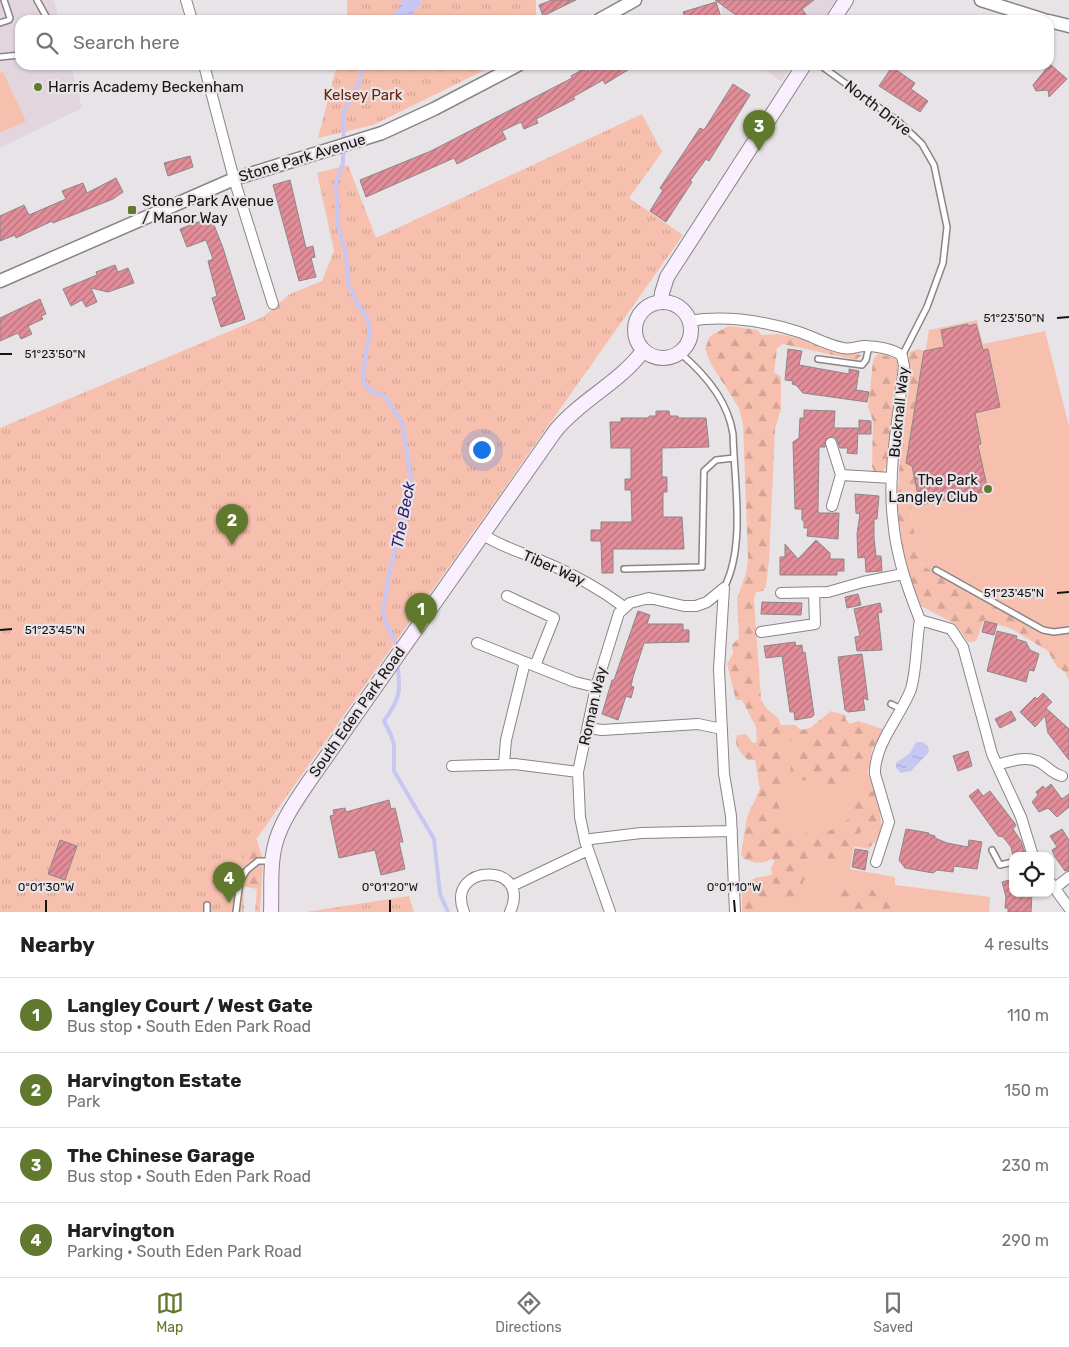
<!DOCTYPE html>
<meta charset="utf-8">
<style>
body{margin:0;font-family:Rubik,sans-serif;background:#f6f6f6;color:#202124}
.controls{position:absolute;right:15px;bottom:15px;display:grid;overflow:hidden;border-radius:10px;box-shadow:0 1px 4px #0004}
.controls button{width:45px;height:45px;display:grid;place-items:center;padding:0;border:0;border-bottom:1px solid #e0e0e0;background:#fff;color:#202124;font:25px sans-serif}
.you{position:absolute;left:481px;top:449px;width:18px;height:18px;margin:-12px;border:4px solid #fff;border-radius:50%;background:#1a73e8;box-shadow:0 0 0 8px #1a73e833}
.badge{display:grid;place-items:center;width:32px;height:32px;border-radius:50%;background:#61792c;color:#fff;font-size:16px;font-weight:700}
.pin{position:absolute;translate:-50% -41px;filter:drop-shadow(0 1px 2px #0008)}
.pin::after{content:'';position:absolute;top:26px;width:18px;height:15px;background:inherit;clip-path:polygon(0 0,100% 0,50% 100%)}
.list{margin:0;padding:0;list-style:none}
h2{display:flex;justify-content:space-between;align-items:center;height:65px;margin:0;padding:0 20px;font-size:21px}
h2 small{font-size:16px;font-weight:400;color:#757577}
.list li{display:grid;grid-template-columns:32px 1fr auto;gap:15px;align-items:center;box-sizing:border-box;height:75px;padding:0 20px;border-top:1px solid #e0e0e0}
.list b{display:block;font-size:19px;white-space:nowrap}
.list p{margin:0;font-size:16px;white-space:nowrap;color:#757577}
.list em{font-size:16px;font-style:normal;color:#757577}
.icon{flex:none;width:28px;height:28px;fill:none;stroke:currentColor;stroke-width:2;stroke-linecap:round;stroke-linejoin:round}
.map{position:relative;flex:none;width:1069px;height:912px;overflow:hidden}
.search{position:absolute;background:#fff;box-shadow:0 1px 4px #0004;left:15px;right:15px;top:15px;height:55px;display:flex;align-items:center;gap:12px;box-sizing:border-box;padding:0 18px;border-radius:15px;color:#757577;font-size:19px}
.sheet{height:365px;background:#fff}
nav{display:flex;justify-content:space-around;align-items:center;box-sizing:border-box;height:70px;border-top:1px solid #e0e0e0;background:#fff;font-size:14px;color:#757577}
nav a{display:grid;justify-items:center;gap:2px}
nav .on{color:#61792c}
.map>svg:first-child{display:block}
.built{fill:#e3d5dd}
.grass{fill:#f7c0ae}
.forest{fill:url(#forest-firs)}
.park{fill:url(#park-tufts)}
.water{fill:url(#water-ripples)}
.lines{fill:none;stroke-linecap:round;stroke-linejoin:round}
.stream{stroke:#c8c7f4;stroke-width:4}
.building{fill:url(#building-hatch);stroke:#8d8788}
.service-casing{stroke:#8a8487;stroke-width:8}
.minor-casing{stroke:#8a8487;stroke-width:12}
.tertiary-casing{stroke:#8a8487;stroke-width:15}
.secondary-casing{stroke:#8a8487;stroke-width:16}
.service{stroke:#fff;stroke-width:5}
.minor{stroke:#fff;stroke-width:10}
.tertiary{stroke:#fff;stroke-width:12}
.secondary{stroke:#f9effe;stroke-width:14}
.ticks{fill:none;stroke:#161415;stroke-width:2}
.poi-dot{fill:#61792c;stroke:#e8e3e6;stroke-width:2}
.labels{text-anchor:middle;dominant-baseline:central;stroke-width:4.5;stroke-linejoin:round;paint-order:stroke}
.poi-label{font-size:15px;fill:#161415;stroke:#e8e3e6;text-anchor:start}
.park-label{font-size:15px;fill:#692307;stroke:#e8e3e6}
.street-label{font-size:15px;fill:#161415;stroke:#e8e3e6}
.water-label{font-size:16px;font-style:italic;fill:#322072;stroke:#e8e3e6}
.ticks-label{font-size:12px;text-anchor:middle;fill:#161415;stroke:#e8e3e6;stroke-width:4.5;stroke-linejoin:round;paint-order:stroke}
</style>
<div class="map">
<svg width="1069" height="912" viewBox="0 0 1069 912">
<defs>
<pattern id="forest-firs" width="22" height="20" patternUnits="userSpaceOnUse" patternTransform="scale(1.25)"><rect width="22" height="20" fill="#f7c0ae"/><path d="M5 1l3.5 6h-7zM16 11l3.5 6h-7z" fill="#d3a495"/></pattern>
<pattern id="park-tufts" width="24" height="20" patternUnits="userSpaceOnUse" patternTransform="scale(1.25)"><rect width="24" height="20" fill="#f7c0ae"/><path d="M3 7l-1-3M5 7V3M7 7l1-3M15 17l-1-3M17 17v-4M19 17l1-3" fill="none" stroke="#d3a495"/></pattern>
<pattern id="water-ripples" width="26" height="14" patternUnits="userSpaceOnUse" patternTransform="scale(1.25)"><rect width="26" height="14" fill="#c8c7f4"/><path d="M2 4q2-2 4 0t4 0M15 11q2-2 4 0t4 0" fill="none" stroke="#abaad0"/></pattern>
<pattern id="building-hatch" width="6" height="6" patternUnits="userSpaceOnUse" patternTransform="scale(1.25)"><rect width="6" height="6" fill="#e28d99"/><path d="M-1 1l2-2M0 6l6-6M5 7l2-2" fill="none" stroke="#b6727c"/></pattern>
</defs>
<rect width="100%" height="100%" fill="#e8e3e6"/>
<path class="built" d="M0,0H54L59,20H20V65H71L82,108L0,148Z
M722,0H836L822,20H722Z
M758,65H792L781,81Z"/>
<path class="grass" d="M3,72L26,121L0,133V73Z
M977,320L983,344L1045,331L1069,426V655L1055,641L924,568L920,562L907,497L906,463L929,330Z
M778,726L866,768C873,789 892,830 872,845L850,842L852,857L850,869L895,877V885L990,897L989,912H759L758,902L767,892L790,884L773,834L767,731Z"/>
<path class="forest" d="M729,326L757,330L762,335L779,334L798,338L824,348L862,355L856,360L783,344L777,348L774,372L781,377V409L775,429L769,560L766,586L763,591L756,592L754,599L761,700L767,709L778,718L781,725H795L801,730L810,728L831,711L845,715L846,720L850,724L858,721L886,730L872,749L869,769L866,774L856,777C846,785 844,793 828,790L826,781L815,784L809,780C801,782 795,778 790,772L792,760L799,755L800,747L777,733L774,737C790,754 782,786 779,808L775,814L776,828L793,838H799L810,831L822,833L837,828L848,819L851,801L864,797L869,792L874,791L882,827L876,831L871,822L864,823L860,834L864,838L870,840L872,845L869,849L854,846L852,857C837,866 834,866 822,853C814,859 813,865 813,874L803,881L804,897C784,912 779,884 763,900L764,907L775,912H742V886L755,878L772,875L771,867L775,861L771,859C761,865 755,863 744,859L741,854L747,817L760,789L755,760H748C741,753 733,746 737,735L746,734L753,743L757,742L756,727L742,700H736L727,664L733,653L732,645L739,638L737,599L746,573L748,559L743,424L739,408L711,364L705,349L710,336Z
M918,349L924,351L906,463L912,466L916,489L913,490L910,513L921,565L1055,641L1069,655V681L1065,672L1057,667L1048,651L1012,629L984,620L976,641L968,642L955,624L921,606L909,576L903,550L897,502L903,417C907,406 910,385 910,373C910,365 907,359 910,352Z
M880,354L894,358L898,362L890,447L886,467L882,473H875L872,467L873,421L868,407L873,361L876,355Z
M213,839L257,840L263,860L260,912H255L257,889L225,883Z
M847,888L859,894L872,889L876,895L888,894L893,899V910L891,912H836L838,892Z"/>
<path class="park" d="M347,0H536V20H347Z
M337,65H495L373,125L318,138Z
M642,114L662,152L629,198L683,235L243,858L244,912H0V428L263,317L290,294L322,281L334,251L317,173L348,165L376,238Z
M409,896L414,912H306Z"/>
<path class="water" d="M402,0H419L422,5L415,10L411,20H389L399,8Z
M916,742H922L928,746L929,752L911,771L901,773L896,768V763L910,753Z"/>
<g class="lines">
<path class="stream" d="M362,65L360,80L344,112L343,163L336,183L338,226L346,254L348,283L358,305L367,318L370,328L363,374L365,384L370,391L384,396L402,422L411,479L388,580L383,611C383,624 395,636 398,650
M397,662C401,691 401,697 384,721L391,735L394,745V771L434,839L440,894L448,912"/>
</g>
<path class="building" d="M552,0H576L543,16L539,5Z
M715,0H814L802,9L810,20H743Z
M716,2L722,20H686L683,12Z
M1050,64L1067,79L1049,97L1048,90L1036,91L1033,85Z
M600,65H636L605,84L603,80L573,97L575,99L536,119L538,123L524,129L521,122L502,131L506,139L457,164L454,158L366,197L360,180L431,151L572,78L571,76L587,67L589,72Z
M892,67L915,83L911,89L928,101L920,112L879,86Z
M733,84L750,95L709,161L706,159L690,181L692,182L666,222L650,211L663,190L660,188L700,128L704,130Z
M190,156L193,167L168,176L164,163Z
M116,178L123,192L113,199L53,223L52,221L16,238L15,235L0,241V216L24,205L29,215L66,199L62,191L75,186L83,183L87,193Z
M290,180L306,248L313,246L315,257L311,258L316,277L299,281L273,185Z
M206,219L208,222L212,220L223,248L245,319L221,327L212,298L217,296L208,261L213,259L206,240L187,247L180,229Z
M115,265L118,272L128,268L134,283L108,292L91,288L97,302L86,307L82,300L71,306L63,289L97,275L96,272Z
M40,299L46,314L41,316L43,319L28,326L32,334L21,339L18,333L0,341V318Z
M968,324V326L976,324L983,350L988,349L1000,407L975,413L981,444L978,445L988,491L920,505L912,466L906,463L924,351L944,347L941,330Z
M788,349L802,351L799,365L849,374V369L859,371L856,390L869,392L867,402L803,393L796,385L792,384L793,381L785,380Z
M804,410L835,411L834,428H858L857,454L847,453L848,448H840L836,438L832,436L826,439L825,447H819L818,513H839L838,539L807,536L808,528H804V521L802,520V509H795L793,442L799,438L800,418H804Z
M656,411H669L670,416H678V418H706L709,447L662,448V477H667V492H663V517H682L684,549H613V573H602L601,541H591V530H601V522H632L631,490H625V479H631V448H611L610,422H621V418H649V416H656Z
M859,420L871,421V434H859Z
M855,494L879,496L877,519H874V538L876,556H881L882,571L866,572L865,557L858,558L857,534L860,514L856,513Z
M816,540L830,553V559H844V571H837V575H780V557H785V544L798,559Z
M858,594L861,605L847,608L845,597Z
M762,602L802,603L801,615L761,614Z
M880,603L882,612L878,613L882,650L857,651L855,637L860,636L854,609Z
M638,611L650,615L647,624H683V630H689V642L644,643L633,677L631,686L634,687L631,698L626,696L618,720L602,714L612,680H614Z
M985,621L997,624L994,635L982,632Z
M997,631L1017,636L1016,639L1026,642L1030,650L1039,654L1034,671L1029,670L1026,682L987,671Z
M795,642L796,646L802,645L803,653L805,652L814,715L812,717L795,720L794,712H790L782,656L766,658L764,646Z
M862,654L868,700L863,698L865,710L848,712L845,710L838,657Z
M1043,693L1052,702L1046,708L1069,729V760L1048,733L1045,716L1035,727L1020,712L1035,697L1037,699Z
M1011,711L1016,720L1000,728L995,719Z
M968,751L972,766L958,771L953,756Z
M1051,784L1062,799L1069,794V807L1057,817L1048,808L1039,812L1032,802L1038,795L1036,792L1043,786L1045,789Z
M978,789L983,796L990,791L1016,825L1013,829L1021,841L1026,856H1013L1011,847L1003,837L998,836L969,796Z
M389,800L391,809L395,808L403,842H399L405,869L381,875L375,850L339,858L330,816L334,815L333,810L345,808L346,812Z
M906,829L929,833L928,834L935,836V838L947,843L968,847L969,840L982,842L977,869L954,866L953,872L937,870L933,873L905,868L899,860Z
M1062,829L1069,840V870L1065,871L1055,857L1052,850L1057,847L1050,836Z
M60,840L77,846L65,880L48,874Z
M855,849L868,851L865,870L852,867Z
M1013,879V893H1032L1031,912H1008V908H1005L1006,897L1002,882Z"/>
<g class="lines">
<g class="service-casing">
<path id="service" d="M37,0L48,20
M0,23L9,20L10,18L4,0
M0,57L20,55
M820,65L899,122L922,144L934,165L947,227L943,263L927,307L902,356
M680,353C705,374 728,401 733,434C734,481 746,546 724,588
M818,359L862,365L866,360L869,346
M624,569L702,567L704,471L716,460L734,458
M936,570L1043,630L1054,632L1069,630
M891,704L901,709
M992,850L1000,865L1013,862
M207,912V905
M236,912L240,881L247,870L258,861H271"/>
</g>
<g class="minor-casing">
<path id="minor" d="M186,0L192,20
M204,65L234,179L273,304
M689,321C726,315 764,321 799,332C814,337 827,345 843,348C851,350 857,346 865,346C876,346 894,349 902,356L904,366C899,416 887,470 893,520C896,556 907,587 920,620
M831,443L841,475L892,478
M832,506L841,475
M482,534C501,547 521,552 542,561C571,573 599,588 624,607
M724,588L719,669L724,774L731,816L735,912
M781,593L828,592L863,582L903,574
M507,596L554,618L535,666
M920,620L951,629L963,647L992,754L1021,817L1033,856
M761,632L815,624L814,593
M477,643L575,682L596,687
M588,728L602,730L698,724L722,729
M504,764L506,740L525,662
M997,765C1011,761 1027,755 1041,763C1049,768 1053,774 1062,776
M452,766L515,764L578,772
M585,841L591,839L641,833L732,831
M876,862L889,822L875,774C874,744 901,716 911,689C917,668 916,642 920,620
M1050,882L1069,908
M512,886L588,850
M1055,888L1069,877
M464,912C444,863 533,861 510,912
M610,912L585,841L580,817L578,772L596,687L619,613L630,603L649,598L684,606H696L707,602L724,588"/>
</g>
<g class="tertiary-casing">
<path id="tertiary" d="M981,0L1044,20
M599,20L635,0
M1049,21L1069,26
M0,281L234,179L382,133L434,109L518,65"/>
</g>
<g class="secondary-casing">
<path id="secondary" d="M833,20L846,0
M635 330a28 28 0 1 1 56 0a28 28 0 1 1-56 0Z
M661,302L662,293L667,277L804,65
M271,912C272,888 269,862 277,838C284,817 298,798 310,780L556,430C582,399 619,383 643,351"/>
</g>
<use href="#service" class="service"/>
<use href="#minor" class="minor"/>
<use href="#tertiary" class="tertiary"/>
<use href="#secondary" class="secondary"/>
</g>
<path class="ticks" d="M1057,318L1069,317M0,354H12M1057,593L1069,592M0,630L12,629M46,900V912M390,900V912M734,900L735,912"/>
<g class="poi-dot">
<circle cx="38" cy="87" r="5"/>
<rect x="127" y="205" width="10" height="10" rx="2.5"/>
<circle cx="988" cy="489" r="5"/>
</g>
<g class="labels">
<g class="poi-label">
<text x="48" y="87">Harris Academy Beckenham</text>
<text x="142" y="201">Stone Park Avenue<tspan x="142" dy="17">/ Manor Way</tspan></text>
<text x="978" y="480" text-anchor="end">The Park<tspan x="978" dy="17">Langley Club</tspan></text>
</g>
<g class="park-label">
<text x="363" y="95">Kelsey Park</text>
</g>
<g class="street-label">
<text transform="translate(878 108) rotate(38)">North Drive</text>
<text transform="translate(302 158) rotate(-17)">Stone Park Avenue</text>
<text transform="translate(899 412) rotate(-84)">Bucknall Way</text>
<text transform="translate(554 568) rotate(24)">Tiber Way</text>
<text transform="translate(593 706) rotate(-77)">Roman Way</text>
<text transform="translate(357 712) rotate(-55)">South Eden Park Road</text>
</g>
<g class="water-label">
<text transform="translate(403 515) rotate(-79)">The Beck</text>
</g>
</g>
<g class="ticks-label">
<text x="1014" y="322">51°23'50"N</text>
<text x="55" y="358">51°23'50"N</text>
<text x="1014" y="597">51°23'45"N</text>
<text x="55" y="634">51°23'45"N</text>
<text x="46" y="891">0°01'30"W</text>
<text x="390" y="891">0°01'20"W</text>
<text x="734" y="891">0°01'10"W</text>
</g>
</svg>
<div class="controls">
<button><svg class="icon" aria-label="locate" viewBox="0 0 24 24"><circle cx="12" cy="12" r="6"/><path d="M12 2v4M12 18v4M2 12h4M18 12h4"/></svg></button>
</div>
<div class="you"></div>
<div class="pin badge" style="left:421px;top:634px">1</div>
<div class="pin badge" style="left:232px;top:545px">2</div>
<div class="pin badge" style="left:759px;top:151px">3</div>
<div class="pin badge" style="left:229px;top:903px">4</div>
<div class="search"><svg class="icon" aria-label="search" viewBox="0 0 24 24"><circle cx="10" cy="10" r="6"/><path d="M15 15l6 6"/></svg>Search here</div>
</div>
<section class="sheet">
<h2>Nearby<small>4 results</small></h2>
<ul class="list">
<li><span class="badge">1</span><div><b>Langley Court / West Gate</b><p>Bus stop · South Eden Park Road</p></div><em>110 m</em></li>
<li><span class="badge">2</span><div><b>Harvington Estate</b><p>Park</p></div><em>150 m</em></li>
<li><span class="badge">3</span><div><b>The Chinese Garage</b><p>Bus stop · South Eden Park Road</p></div><em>230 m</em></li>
<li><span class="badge">4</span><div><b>Harvington</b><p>Parking · South Eden Park Road</p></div><em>290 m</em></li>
</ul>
</section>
<nav>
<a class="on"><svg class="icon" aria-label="map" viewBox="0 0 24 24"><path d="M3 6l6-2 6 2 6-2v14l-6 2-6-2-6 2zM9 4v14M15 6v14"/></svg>Map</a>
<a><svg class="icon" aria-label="directions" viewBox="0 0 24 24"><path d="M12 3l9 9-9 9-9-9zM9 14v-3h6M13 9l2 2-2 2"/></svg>Directions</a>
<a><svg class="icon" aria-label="saved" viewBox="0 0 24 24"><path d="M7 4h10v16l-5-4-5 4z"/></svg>Saved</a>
</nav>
